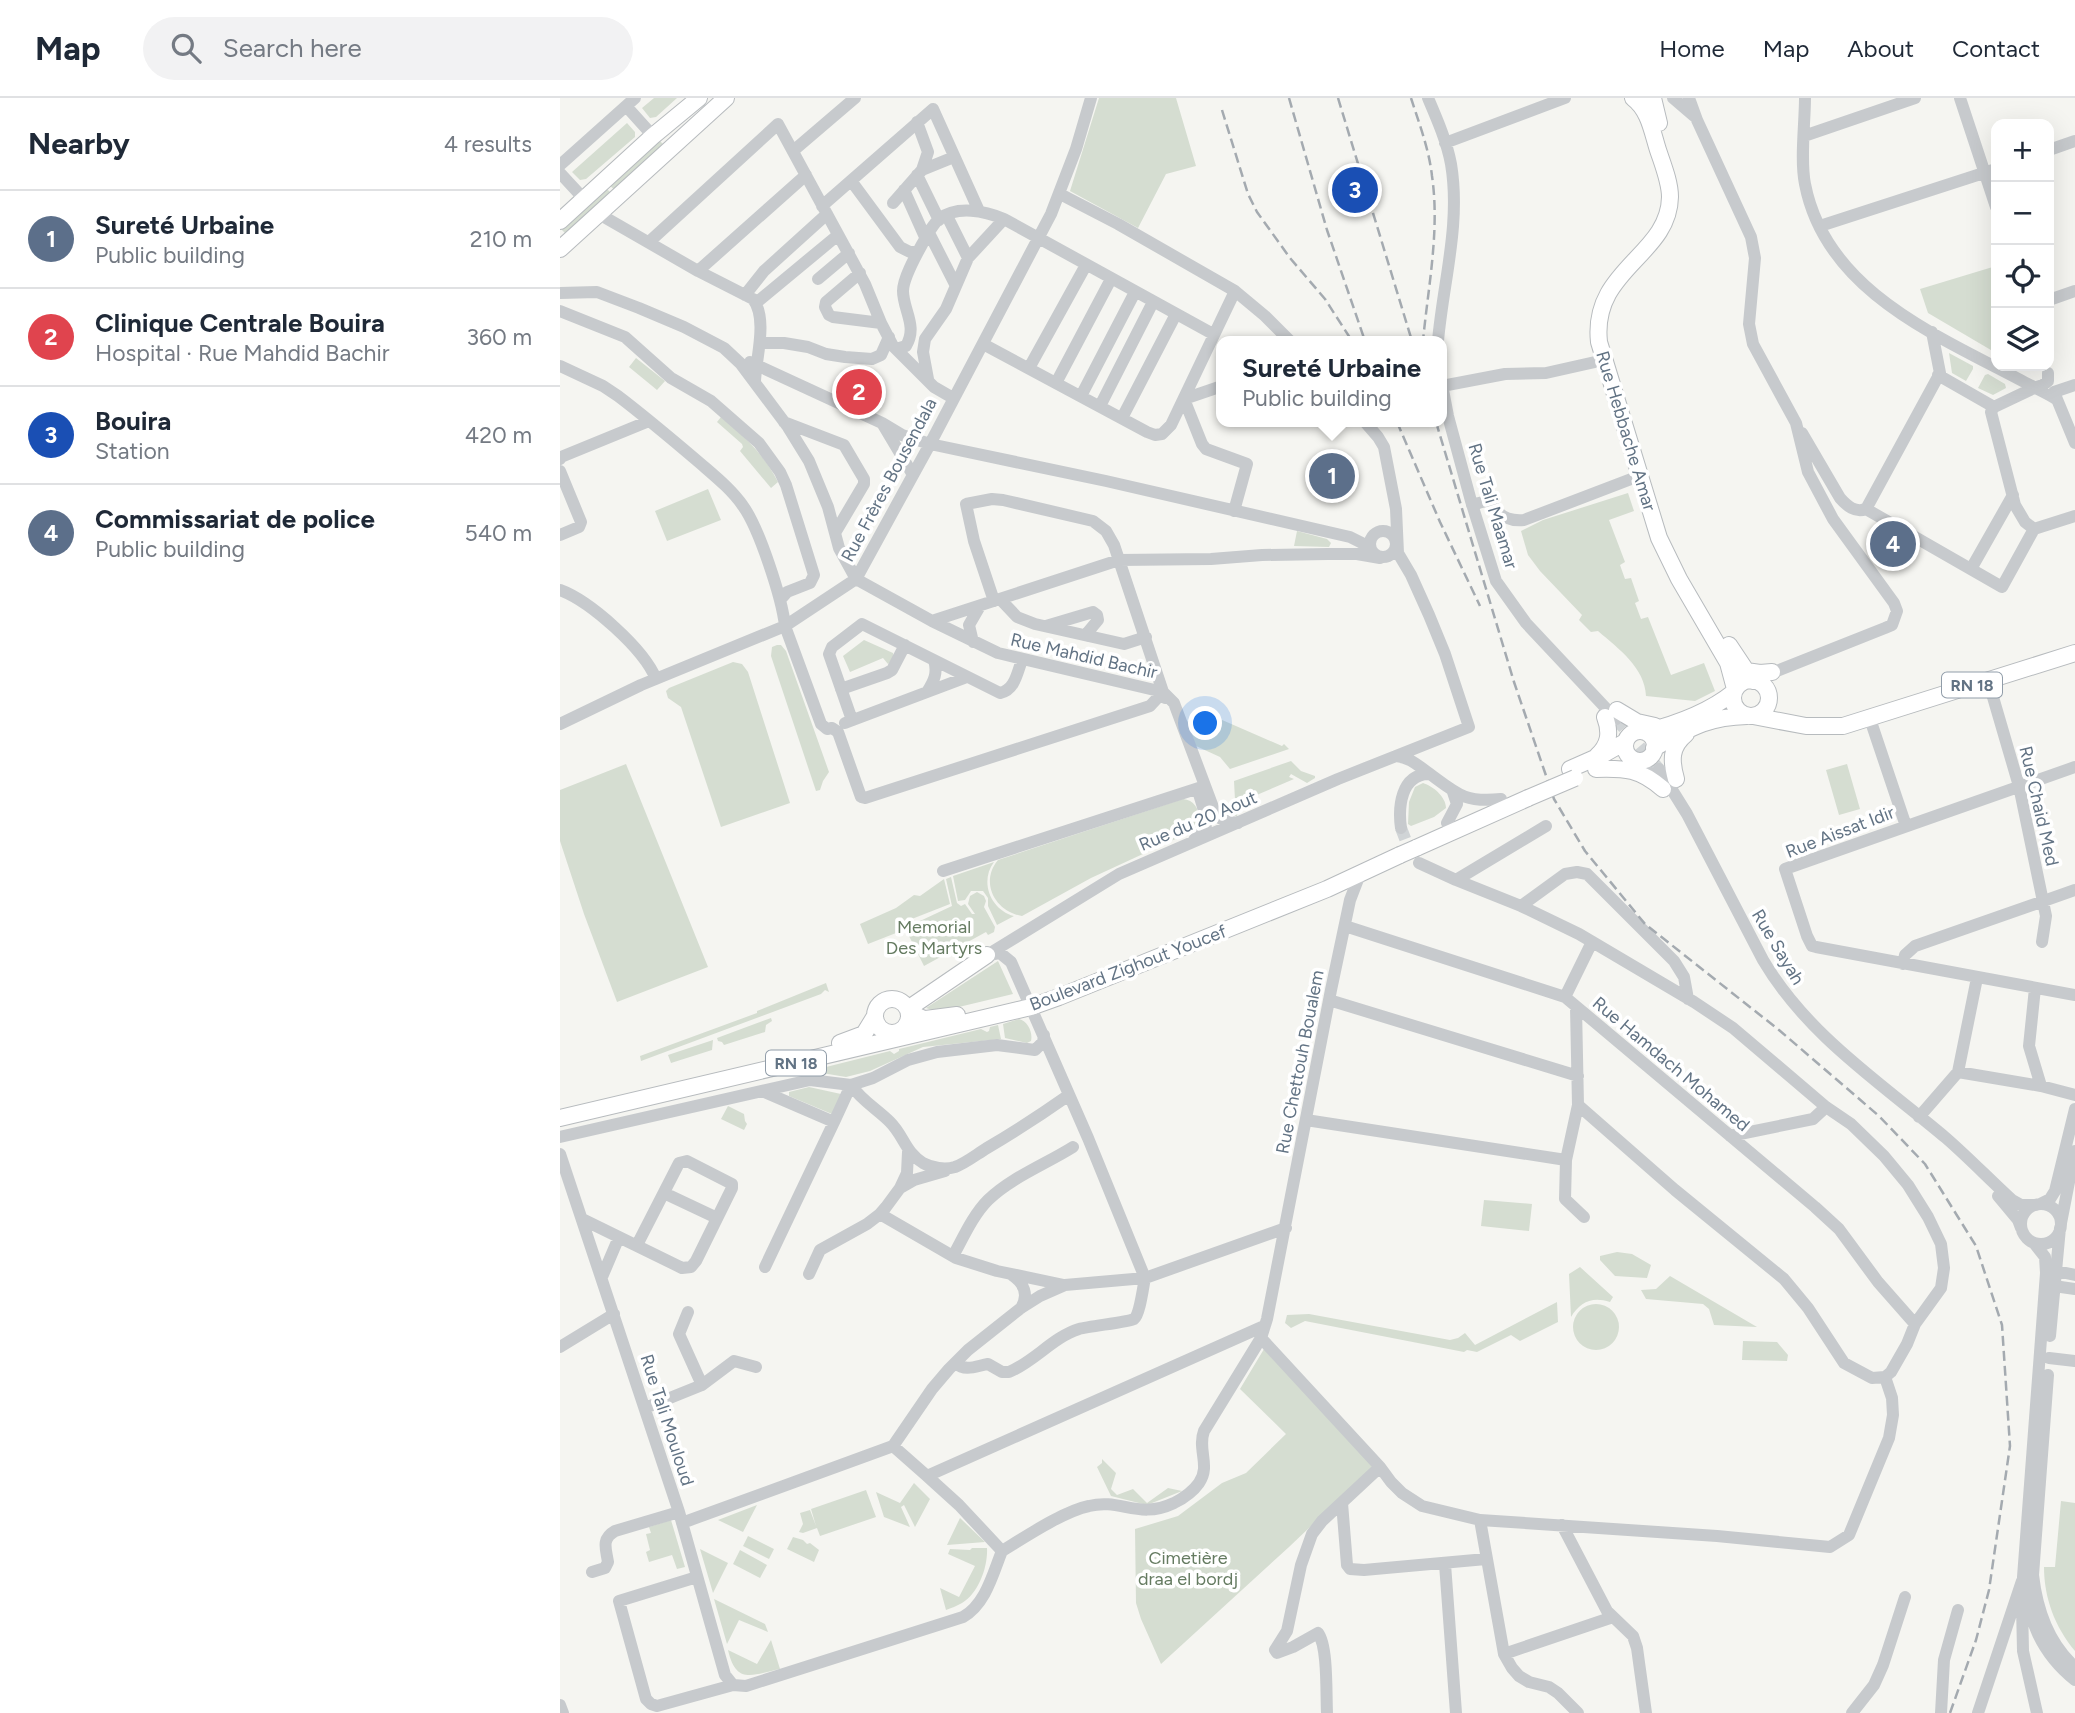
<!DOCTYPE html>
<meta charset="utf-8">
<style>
body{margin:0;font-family:Figtree,sans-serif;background:#f2f2f3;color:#1f2937}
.controls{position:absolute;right:21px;top:21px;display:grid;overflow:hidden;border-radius:14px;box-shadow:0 7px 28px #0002}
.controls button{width:63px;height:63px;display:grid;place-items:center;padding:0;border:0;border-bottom:2px solid #e0e1e3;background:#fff;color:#1f2937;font:35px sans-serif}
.you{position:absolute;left:646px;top:626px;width:24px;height:24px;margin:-18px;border:5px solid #fff;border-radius:50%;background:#1a73e8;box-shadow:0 0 0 10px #1a73e833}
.badge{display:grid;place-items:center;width:46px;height:46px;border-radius:50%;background:#f05516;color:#fff;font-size:23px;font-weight:700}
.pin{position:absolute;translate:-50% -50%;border:4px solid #fff;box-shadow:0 2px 7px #0006}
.popup{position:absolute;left:656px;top:238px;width:231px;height:91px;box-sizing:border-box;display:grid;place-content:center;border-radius:14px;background:#fff;filter:drop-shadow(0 2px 5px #0005);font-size:23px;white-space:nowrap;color:#747a83}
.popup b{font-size:26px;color:#1f2937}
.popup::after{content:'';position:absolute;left:50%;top:100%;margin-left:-14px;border:14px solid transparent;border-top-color:#fff}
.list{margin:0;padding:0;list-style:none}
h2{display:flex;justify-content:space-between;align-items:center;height:91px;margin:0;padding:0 28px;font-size:30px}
h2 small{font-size:23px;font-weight:400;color:#747a83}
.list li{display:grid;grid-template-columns:46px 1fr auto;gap:21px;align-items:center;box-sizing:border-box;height:98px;padding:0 28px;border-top:2px solid #e0e1e3}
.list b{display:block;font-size:26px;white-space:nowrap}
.list p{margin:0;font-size:23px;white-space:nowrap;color:#747a83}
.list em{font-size:23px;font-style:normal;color:#747a83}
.icon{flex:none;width:38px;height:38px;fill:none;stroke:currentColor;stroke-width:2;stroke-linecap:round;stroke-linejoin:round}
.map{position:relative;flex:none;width:1515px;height:1615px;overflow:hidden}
header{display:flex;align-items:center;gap:42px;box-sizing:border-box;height:98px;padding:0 35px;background:#fff;border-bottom:2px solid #e0e1e3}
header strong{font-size:33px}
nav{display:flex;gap:38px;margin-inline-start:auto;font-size:24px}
.search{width:490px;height:63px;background:#f2f2f3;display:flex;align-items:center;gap:18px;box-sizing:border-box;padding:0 24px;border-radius:38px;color:#747a83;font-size:26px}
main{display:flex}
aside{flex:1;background:#fff}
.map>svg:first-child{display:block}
.green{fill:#d5ddd1}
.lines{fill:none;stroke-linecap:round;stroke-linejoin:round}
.minor-tunnel{stroke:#d0d4d6;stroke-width:12;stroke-dasharray:12 6;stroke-linecap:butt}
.major-casing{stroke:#b7bbbe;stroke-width:18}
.minor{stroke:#c7cacd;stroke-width:12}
.major{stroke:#fff;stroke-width:16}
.rail{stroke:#a4aab0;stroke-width:2.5;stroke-dasharray:10 5;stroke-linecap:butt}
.major-bridge-casing{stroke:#b7bbbe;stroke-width:18;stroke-linecap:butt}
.major-bridge{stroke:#fff;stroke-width:16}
.labels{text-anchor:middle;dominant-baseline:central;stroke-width:7;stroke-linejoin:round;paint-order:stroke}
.shield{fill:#fff;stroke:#919da9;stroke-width:2}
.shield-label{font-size:16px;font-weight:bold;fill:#627384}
.street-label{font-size:18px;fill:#627384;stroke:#fff}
.park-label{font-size:18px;fill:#657b61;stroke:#fff}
</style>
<header>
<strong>Map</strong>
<div class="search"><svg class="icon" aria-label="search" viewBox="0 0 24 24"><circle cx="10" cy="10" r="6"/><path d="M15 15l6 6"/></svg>Search here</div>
<nav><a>Home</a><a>Map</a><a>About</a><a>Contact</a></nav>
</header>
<main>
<aside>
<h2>Nearby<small>4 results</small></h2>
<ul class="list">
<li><span class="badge" style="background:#5c6f8a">1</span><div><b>Sureté Urbaine</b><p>Public building</p></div><em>210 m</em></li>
<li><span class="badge" style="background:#e0444e">2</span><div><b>Clinique Centrale Bouira</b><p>Hospital · Rue Mahdid Bachir</p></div><em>360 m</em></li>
<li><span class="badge" style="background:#1a4fb4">3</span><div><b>Bouira</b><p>Station</p></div><em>420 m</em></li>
<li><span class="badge" style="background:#5c6f8a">4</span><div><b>Commissariat de police</b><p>Public building</p></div><em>540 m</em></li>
</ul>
</aside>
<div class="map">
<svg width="1515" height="1615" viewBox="0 0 1515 1615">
<rect width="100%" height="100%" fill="#f5f5f1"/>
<path class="green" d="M94,0H117L96,19L90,20L82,10Z
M539,0H616L636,68L606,76L578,130L510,93Z
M67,25L75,34V39L26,81L20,82L12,74Z
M98,41L105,48L56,93L49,87Z
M46,90L52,96L7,137L1,131Z
M1436,168V255L1368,215L1360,191Z
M1389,255L1413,268V271L1406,283L1392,275Z
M76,260L105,283L97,292L69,269Z
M1428,276L1445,286L1446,290L1433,297L1418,290L1425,277Z
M161,319C184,338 204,356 218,384L211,390L180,353L183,349L182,346L157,324Z
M148,391L161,422L107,443L95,413Z
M1068,395L1074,413L1049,422L1065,464L1060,467L1065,481L1071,480L1079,503L1075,505L1081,521L1088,519L1111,577L1144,565L1155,593L1135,603L1086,598C1085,570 1059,551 1038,533L1031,534L1019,522L1022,517L980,473L968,457L961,433L983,422Z
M737,433L767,441L771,445L769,449L734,448Z
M304,542L333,555L334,561L328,566L323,560L290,574L283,558Z
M217,547H221L226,553L269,674L263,683L260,692L256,693L211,558L212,549Z
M173,564L182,566L188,574L230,705L161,729L121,609L108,600L106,593L109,590Z
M653,618L722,648L724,646L729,651L670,671L660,659L636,648L627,624L634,619L645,621Z
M731,663L741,673L755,678V680L747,685L731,676L729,679L734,681L685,702L681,701L677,718H670L668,715L675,702L674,683Z
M66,666L148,869L57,904L24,816L0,743V692Z
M1287,666L1300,711L1279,717L1266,672Z
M863,685C873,688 886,699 886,710L874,719L851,728L848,726L849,704L855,689Z
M623,701C638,702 642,719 637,731L531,780L462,818C436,814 419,785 438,762Z
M434,764C419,784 431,812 454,818L437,827L428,808V800L423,793H411L405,802L398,803L393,778Z
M391,779L397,805L401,808L405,806L412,816H415L408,806L410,798L417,794L424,798L426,803L424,809L435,829L434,834L428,837L426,834L364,868L345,830L392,808L386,781Z
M384,781L390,806L339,826L336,835L308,846L300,826L336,810L354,797L360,798Z
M438,863L453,896L378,914L366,910Z
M266,885L269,894L265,892L261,896L81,963L80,958L197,915V913Z
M211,920L212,923L206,927L205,934L164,947L162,944L158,943L157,940Z
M459,921C468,923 473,935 471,943L467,945L445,940L443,926Z
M438,927L441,941L363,949L310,973L286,979L250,973L330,953L334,956L339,953V951L421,931L427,934L429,933L430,929Z
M153,942L152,952L111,965L108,957Z
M249,989L281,996L272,1016L229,998V994Z
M168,1008L184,1016L185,1023L187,1026L184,1032L161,1021Z
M924,1102L972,1106L969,1133L921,1128Z
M1057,1154L1072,1156L1091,1167L1087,1180L1055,1178L1040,1162V1158Z
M1020,1169L1053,1199L1050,1204C1032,1198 1020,1204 1011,1219L1009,1176Z
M1110,1178L1197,1229L1154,1227L1149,1211L1143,1206L1086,1201L1081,1192L1096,1191Z
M997,1204L998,1224L960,1243L951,1237L917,1254L907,1252L904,1254L745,1223L731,1230L725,1225L727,1217L749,1216L890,1242L898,1240L905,1235L915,1247Z
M1013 1229a23 23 0 1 1 46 0a23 23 0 1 1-46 0Z
M1183,1243L1217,1244L1228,1257L1227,1263L1182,1262Z
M704,1251L813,1369L729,1449L601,1566L581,1521L576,1505L575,1431L618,1418L662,1385L686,1375L726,1336L680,1291Z
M542,1361L556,1375L551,1391L557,1397L573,1391L587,1405L608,1390L622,1393L587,1407L551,1398L537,1369L542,1365Z
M354,1385L370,1401L355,1429L344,1407L341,1409L350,1429L324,1419L316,1394L340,1405Z
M306,1392L316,1419L260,1438L257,1430L243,1435L239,1434L243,1426L240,1415L250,1412L256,1428L251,1411Z
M1501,1403L1515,1405V1553C1495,1529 1484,1500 1484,1469H1495Z
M197,1407L183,1434L158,1422Z
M400,1420L425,1444L387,1447Z
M111,1422L125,1469L117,1471L112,1457L89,1464L86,1454L90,1452L86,1436L91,1435L89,1429Z
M188,1438L214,1451L209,1461L183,1448Z
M233,1439L243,1442L247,1446L250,1445L259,1452L254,1464L227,1451Z
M412,1450H427C428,1468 419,1495 402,1505C397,1508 391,1510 386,1512L380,1490L399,1499L415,1468L388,1456L390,1451L410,1452Z
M140,1451L168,1465L153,1495Z
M180,1452L207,1467L200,1480L173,1466Z
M154,1501L205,1526L208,1534L179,1522L167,1546Z
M211,1542L220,1571C192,1577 176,1587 168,1552L197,1566Z"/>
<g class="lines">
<path class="minor-tunnel" d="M1056,621L1099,671
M841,730L852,759"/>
<g class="major-casing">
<path id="major" d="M1073,0C1089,12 1092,33 1098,52C1103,67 1110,84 1110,99C1109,158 1031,171 1039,244L1099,440L1119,481L1168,565L1175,591
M1093,0L1099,25
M0,123L93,38L139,0
M0,151L166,0
M1169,547L1193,583
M1186,573L1200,575L1212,574
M1173 600a18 18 0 1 1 36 0a18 18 0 1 1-36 0Z
M1057,612L1077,624L1095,628
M1193,618L1246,628H1283L1515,555
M1065 648a15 15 0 1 1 30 0a15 15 0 1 1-30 0Z
M1085,634C1117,626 1148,615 1174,594
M1094,650C1129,631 1146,619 1187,618
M1037,658C1049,647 1051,635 1045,619
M1010,671L1044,656L1065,644
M1036,671C1066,670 1080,671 1103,691
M1116,681C1111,663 1110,649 1126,636
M856,750L968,700
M315 918a17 17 0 1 1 34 0a17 17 0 1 1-34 0Z
M364,921L355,917L353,909L355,906L427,857
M343,931L358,922L397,917
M280,945L304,936L315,918
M0,1020L471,909L499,899L767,791L840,757"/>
</g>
<path class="minor" d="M868,0C877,21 887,44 891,66C901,126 883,185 878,243
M1113,0L1134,18
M1129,0L1137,22L1191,139L1195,160L1189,226L1193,246L1236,325L1248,374L1273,421L1334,505L1337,513L1332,527L1325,530L1204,578
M1245,0C1245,25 1240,62 1245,86C1266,195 1381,239 1468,286C1477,291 1487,295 1496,301
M1400,0L1436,109
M66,8L93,38
M357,24L368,54L362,72
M1244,38L1355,0
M885,45L1005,0
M1489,52L1515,43
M233,53L295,0
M0,67L75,0
M0,75L24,101
M357,77L379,122
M292,84L340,149L350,154H357
M344,92L365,139
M500,96L558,126L675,193L705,218L730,243
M333,105L362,72L394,59
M262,108L373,11L419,113
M39,116L138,173L193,201C208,221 196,260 195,283
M387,118L408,160
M1260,128L1436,71
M369,135L396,188
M89,144L218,26L305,186L321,225L333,248L374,289L393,300
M138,173L246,77
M300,175L266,204L265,209L269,217L273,219L321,225
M258,181L289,155
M0,195L37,194L79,210L124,229L164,250L180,265L228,329L249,363L268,409L279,450L296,481L372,523L438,555L603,594L614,605L656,717C661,723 670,724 678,725
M185,197L204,173L267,116
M1489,202L1515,193
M196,205L278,137
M0,213L65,239L111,280L151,303L199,345L220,374L226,387L254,477L250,485L227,494L220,502
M200,245H224L248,249L266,256L285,259L312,261L321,257L329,239
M423,246L587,334L595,337L602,336L611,327L675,193
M336,251L346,248C358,228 343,212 343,193C343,179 358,154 365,141V139C370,134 373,126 379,121C397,107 425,113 444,121L653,236
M190,264L322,325L353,377
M0,268L43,288L58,298C87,320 114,343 141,366C156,379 172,392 183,408C199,430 222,500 225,528L261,626L267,631L272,630L278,634L301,699L305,700L590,608L603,594
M469,270L526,167
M1378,277L1434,309
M368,281L363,254L365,241L386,211L408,160L444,121
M496,285L551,181
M882,287L888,318L911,403L936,483L966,525L1056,621
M662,288L624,301L642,346L646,351L687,366L674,413
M882,288L945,276L986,275L1044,262
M1494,294L1515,345
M1494,294L1515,287
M521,298L575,194
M540,308L593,204
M562,320L616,216
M224,324L284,347L304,381V386L275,435
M322,325L342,337L370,346L546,383L790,439L802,445L812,454
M1242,335L1280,400C1287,408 1295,415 1306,411L1380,275L1372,234
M0,361L1,359L89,323
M0,373L21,424L19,429L0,437
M912,407C917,406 925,402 929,404C933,406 935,410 937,413C944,421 953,423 964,422L1079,378
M1306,411L1442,489L1474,431
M1474,431L1465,424L1455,407L1431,314L1434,309L1474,290L1483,287L1488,283V275
M1474,431L1515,418
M810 446a13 13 0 1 1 26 0a13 13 0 1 1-26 0Z
M1411,471L1453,397
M0,492C30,503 84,551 96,581
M440,501L457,519L475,526L564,546L586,539
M434,503L414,443L406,406L432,401L443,402L533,423L546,433L554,447L605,600
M372,523L559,462L651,461L702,457L768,456H797L820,460
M486,528L533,514L537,517L538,522L528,534V538
M413,544L409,527L420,508
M1428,582L1459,688L1486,818L1482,844
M281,591L327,575L332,572L345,547
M367,594C374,583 378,575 374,562
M1310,621L1346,728
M292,622L269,556L272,549L302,526L440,595C455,592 457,575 462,562
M285,625L407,579
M0,626L81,587L225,528L296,481L370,346L491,116L516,51L531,0
M836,658C852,660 858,668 870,676C897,696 905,705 941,701
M1072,661L1083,668L1093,679
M1515,669L1225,771L1247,838L1252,848L1256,849L1515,897
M1099,671L1127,716L1203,862C1247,937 1321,985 1386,1040C1409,1060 1430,1082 1452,1102L1461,1107H1476
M887,725L897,706L893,694
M841,730C838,709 841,677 868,676
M634,742L646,727V719L639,696
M859,765L896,782L961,808L1019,836L1134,904L1173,930L1266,1009L1291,1026L1324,1058L1348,1087L1368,1119L1381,1146L1384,1170L1381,1190L1355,1226L1347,1246L1331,1274L1325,1279L1312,1280L1284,1265L1248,1210L1224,1181L1115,1092L1018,1007L1016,909
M383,773L645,688
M896,782L986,728
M961,808L1005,776L1017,774L1027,776L1114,863L1124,879L1128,901
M785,828L1005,899L1255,1109L1279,1131L1318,1184L1355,1226
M427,857L559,776L778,681L909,629L885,556L869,517L851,477L838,455L836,411L824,349L818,339L805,324
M428,857L440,855L451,864L528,1040L585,1180L726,1130
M1343,866L1345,857L1355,848L1515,792
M1475,890L1469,948L1481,988
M1005,899L1032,844
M769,902L1018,978
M484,937L483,944L475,952L437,947L377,954L348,962L313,980L291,987C301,1002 317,1011 330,1024C344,1038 345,1054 363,1065C372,1070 385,1072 395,1069C406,1065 417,1056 427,1050C456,1033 482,1016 509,997
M1398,974L1481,988L1515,997
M202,993L274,1024L205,1169
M1018,1007L1006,1062L1005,1101L1024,1119
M1359,1019L1398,974L1417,880
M746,1022L1006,1062
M1170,1038L1253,1021L1266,1009
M0,1039L250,982L291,987L274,1024
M0,1056L119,1414L165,1577L173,1587L186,1588L403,1519C426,1506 433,1475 442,1453L399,1407L367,1378
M340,1090L354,1082L385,1073
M104,1095L157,1120
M1438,1098L1458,1122L1461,1130
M1480,1106L1490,1101L1495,1093L1515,1011
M1461 1126a20 20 0 1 1 40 0a20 20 0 1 1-40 0Z
M320,1116L396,1160L437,1173L504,1187
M22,1121L122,1170L131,1169L136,1163L172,1090V1086L127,1063L119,1065L77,1147
M1501,1125L1515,1053
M1474,1145L1485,1159L1486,1175L1463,1479C1468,1521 1481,1555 1515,1582
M393,1158C403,1140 413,1117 428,1102C452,1079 486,1066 513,1049
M1496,1173L1515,1177
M249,1176L260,1152L307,1126L320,1116L326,1109L340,1090L347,1075L348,1054
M452,1177C464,1185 469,1197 461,1210
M42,1179L59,1139
M1494,1188L1515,1191
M128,1214L119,1236L142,1287
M1490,1238L1500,1130
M701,1240L820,1369L831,1384L842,1395L862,1408L920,1422L1157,1438L1270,1449L1289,1437L1329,1340L1333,1317L1332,1300L1325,1279
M0,1249L54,1216
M1489,1260L1515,1263
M395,1265C406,1274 416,1268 428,1266L442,1274H449C474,1264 493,1239 519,1231C530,1228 569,1224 574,1221C580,1216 583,1189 585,1180L505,1187L480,1198L461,1210L408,1252L389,1271L372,1291L333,1348L367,1378L704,1228
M1488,1277L1473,1477C1477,1512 1488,1545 1515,1569
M85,1310L142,1287L174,1263L196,1269
M782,1405L787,1467L790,1471L804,1472L926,1461
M920,1422L944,1556L952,1570L959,1578L969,1584L989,1589L998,1595L1018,1615
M122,1425L333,1348
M1002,1427L1047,1513L1073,1538L1077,1550L1086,1615
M442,1453C465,1439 504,1413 529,1408C561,1400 578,1422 614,1405C624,1400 632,1395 639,1385C651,1368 637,1351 644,1333L701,1240L707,1221L771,892L790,802L800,776
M885,1466L896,1615
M32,1474L45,1470L48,1464C46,1451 41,1441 55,1433L119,1414
M137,1479L59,1503L86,1601L91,1606L97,1608L173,1587
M1462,1507L1463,1553L1477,1615
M944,1556L1053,1519
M0,1607L3,1615
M767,1615C766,1596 768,1548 758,1535L733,1549L717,1555L715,1552L727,1533L741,1467L752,1436L762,1423L820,1369
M1292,1615L1314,1587L1323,1567L1345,1499
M1381,1615L1384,1562L1398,1512
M1418,1615L1462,1483"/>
<use href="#major" class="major"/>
<path class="rail" d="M729,0L767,132L805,243
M778,0L852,243
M851,0C859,25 869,51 872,78C880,133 868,189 863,243
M662,12L688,96L697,114L730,160L765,201L792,243
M837,324L880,424L920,508
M876,324L954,584L994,701L1025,753L1085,826L1219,932L1319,1018L1365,1066L1416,1148L1442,1227L1450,1348L1429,1492L1416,1542L1390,1615"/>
<g class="major-bridge-casing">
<path id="major-bridge" d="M968,700L1015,680
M840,757L856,750"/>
</g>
<use href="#major-bridge" class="major-bridge"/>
</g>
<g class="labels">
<g class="shield">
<rect x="1382" y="574.5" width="60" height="25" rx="5"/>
<rect x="206" y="952.5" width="60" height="25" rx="5"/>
</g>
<g class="shield-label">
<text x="1412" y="587">RN 18</text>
<text x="236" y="965">RN 18</text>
</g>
<g class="street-label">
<text transform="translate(1066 333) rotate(73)">Rue Hebbache Amar</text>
<text transform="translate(329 382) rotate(-62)">Rue Frères Bousendala</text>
<text transform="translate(933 408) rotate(73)">Rue Tali Maamar</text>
<text transform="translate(524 558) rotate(13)">Rue Mahdid Bachir</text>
<text transform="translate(1479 708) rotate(77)">Rue Chaid Med</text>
<text transform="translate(638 723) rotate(-23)">Rue du 20 Aout</text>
<text transform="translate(1280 734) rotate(-21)">Rue Aissat Idir</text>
<text transform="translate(1218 849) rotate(59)">Rue Sayah</text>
<text transform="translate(568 870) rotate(-21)">Boulevard Zighout Youcef</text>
<text transform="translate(740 964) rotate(-79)">Rue Chettouh Boualem</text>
<text transform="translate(1111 966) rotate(40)">Rue Hamdach Mohamed</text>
<text transform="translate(107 1322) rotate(72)">Rue Tali Mouloud</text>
</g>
<g class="park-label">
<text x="374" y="829">Memorial<tspan x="374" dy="21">Des Martyrs</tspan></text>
<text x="628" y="1460">Cimetière<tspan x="628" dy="21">draa el bordj</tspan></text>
</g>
</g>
</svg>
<div class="controls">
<button>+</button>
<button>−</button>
<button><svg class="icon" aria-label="locate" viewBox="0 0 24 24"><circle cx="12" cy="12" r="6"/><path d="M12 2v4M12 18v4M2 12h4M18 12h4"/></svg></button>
<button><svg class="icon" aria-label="layers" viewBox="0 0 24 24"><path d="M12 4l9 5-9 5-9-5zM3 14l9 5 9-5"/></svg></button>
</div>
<div class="you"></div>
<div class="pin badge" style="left:772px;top:378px;background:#5c6f8a">1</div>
<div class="popup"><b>Sureté Urbaine</b>Public building</div>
<div class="pin badge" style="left:299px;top:294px;background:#e0444e">2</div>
<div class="pin badge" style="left:795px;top:92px;background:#1a4fb4">3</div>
<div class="pin badge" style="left:1333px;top:446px;background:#5c6f8a">4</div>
</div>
</main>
